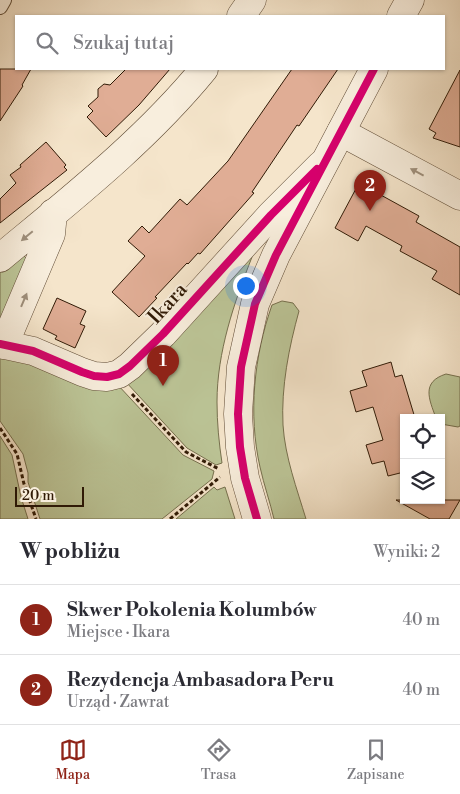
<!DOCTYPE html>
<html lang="pl">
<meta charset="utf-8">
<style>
body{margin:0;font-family:"Libre Bodoni",serif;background:#f2f2f3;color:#2b2b33}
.controls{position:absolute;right:15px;bottom:15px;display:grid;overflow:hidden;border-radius:0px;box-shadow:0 1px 4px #0004}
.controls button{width:45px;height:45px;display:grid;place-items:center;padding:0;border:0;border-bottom:1px solid #e1e1e2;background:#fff;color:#2b2b33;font:25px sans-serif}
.scale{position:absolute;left:15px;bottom:12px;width:69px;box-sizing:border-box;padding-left:5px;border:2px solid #301a06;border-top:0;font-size:14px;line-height:18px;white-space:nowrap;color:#301a06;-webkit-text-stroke:4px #f8eedd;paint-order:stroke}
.you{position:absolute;left:245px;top:285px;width:18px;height:18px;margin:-12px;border:4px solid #fff;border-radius:50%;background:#1a73e8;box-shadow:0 0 0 8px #1a73e833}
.badge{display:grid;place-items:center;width:32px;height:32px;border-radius:50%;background:#8f2418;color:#fff;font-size:16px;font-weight:700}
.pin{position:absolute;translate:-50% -41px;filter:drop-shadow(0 1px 2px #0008)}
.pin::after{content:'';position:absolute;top:26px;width:18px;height:15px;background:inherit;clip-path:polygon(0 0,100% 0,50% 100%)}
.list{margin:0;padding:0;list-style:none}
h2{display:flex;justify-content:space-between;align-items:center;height:65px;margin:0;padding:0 20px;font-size:21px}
h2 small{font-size:16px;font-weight:400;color:#7c7c81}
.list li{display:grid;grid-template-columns:32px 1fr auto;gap:15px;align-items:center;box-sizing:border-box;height:70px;padding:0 20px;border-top:1px solid #e1e1e2}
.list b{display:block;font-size:19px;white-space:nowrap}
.list p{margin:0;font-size:16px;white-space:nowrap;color:#7c7c81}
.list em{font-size:16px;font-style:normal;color:#7c7c81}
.icon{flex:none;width:28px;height:28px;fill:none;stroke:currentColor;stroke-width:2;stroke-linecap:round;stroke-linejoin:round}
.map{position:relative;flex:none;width:460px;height:519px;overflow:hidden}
.search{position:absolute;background:#fff;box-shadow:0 1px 4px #0004;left:15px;right:15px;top:15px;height:55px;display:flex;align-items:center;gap:12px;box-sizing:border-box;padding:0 18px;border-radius:0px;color:#7c7c81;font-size:19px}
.sheet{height:205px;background:#fff}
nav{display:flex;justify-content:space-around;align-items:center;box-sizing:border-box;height:70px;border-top:1px solid #e1e1e2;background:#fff;font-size:14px;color:#7c7c81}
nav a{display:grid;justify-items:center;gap:2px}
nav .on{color:#8f2418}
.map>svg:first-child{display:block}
.green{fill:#bcc597;stroke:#76704e}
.building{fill:#e0ad95;stroke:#301a06}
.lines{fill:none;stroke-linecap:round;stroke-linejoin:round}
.service-casing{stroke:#614d37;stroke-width:16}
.minor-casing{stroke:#614d37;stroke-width:29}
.tertiary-casing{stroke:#614d37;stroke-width:29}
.path{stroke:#301a06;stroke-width:3;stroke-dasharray:4 2.5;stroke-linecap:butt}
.service{stroke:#f8eedd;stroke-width:14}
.minor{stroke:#f8eedd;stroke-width:28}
.tertiary{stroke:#f8eedd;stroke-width:28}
.cycleway-casing{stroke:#f8eedd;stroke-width:11}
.cycleway{stroke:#d6006c;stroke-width:8}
.oneway{fill:#9e8f7c}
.labels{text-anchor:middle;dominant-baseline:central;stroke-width:4;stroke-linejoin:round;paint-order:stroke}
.street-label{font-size:20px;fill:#301a06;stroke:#f8eedd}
</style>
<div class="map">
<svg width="460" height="519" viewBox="0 0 460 519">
<rect width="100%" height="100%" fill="#f5e5cb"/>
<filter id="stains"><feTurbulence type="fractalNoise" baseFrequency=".004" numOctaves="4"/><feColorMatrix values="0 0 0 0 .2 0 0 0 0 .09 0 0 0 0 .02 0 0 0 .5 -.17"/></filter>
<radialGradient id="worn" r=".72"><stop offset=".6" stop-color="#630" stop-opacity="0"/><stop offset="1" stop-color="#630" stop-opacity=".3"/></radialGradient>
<path class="green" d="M251,252L252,257C234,303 217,352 217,402C217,423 219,443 222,463L216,465L187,448L125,381Z
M23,255L27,259L0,326V270Z
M282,301L293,303L299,311C289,347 281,387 283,425C285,457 297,489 306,519H274C270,502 264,485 260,467C248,414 254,356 272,305Z
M0,355L117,384L183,455L214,471L212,479L162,519H40L28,482V473L23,454L0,421Z
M446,374L460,377V426L458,427L441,424V418H436C429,399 421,382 446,374Z
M0,436L12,455L21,497L28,519H0Z
M214,487L217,490L225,487L235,519H176Z"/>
<path class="building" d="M0,69H31L22,85L23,86L0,121Z
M126,69H170L139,105L106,137L87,117L93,111L88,106L98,97V89L104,84L110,85Z
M292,69H338L299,126L297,125L252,192L254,193L200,254L198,253L188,264L187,263L155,297L157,298L139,317L112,292L145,256L128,241L142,226L149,233L180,199L187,205L228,161Z
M460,70V147L433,138L436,133L429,129Z
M46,142L66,165L64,167L67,170L0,223V199L16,183L10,175L21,167L20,165Z
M359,183L419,216L416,222L460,247V295L432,279L437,271L400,251L402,246L366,226L358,241L335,228Z
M57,298L86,311L80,324L85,326L75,348L55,339L57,336L43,329Z
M391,362L395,377L402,375L415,418H404V472L388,476L384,461L372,464L366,445L383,440L373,407L356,412L350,391L367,386L362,371Z
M396,500H460L449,519H430Z"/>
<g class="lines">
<g class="service-casing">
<path id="service" d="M0,7L4,0"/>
</g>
<g class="minor-casing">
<path id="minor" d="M241,16L252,0
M341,132L460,196
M0,258C71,199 145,141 204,69
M0,344L33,351L82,372L94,376L107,377L119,374L130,366L163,334L271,215L321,165
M4,345L51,234L53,213"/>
</g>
<g class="tertiary-casing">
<path id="tertiary" d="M401,16L410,0
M257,519L245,478L240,447L238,414L241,367L255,304L276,255L374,69"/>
</g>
<path class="path" d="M132,394L186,452L219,469
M0,428L17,454L24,484L36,519
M170,519L220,477"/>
<use href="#service" class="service"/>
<use href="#minor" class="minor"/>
<use href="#tertiary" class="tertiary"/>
<g class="cycleway-casing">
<path id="cycleway" d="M0,344L33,351L82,372L94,376L107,377L119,374L130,366L163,334L271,215L317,169
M257,519L245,478L240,447L238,414L241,367L255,304L276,255L374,69"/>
</g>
<use href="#cycleway" class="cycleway"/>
</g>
<defs><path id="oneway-solid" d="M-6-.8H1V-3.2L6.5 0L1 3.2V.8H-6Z" transform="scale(1.25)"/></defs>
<g class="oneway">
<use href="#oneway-solid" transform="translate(417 172) rotate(-152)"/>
<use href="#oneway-solid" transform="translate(27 236) rotate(140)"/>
<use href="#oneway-solid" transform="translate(24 300) rotate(-67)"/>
</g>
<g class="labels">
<g class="street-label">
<text transform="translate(168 304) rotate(-48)">Ikara</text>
</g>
</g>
<rect width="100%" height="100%" filter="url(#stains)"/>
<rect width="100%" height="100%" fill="url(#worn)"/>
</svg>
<div class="controls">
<button><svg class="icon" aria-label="locate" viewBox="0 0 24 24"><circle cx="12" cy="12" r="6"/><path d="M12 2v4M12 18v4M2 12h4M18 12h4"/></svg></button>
<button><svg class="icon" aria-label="layers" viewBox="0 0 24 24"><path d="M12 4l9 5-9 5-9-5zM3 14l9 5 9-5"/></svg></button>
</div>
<div class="scale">20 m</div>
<div class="you"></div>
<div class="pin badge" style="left:163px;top:386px">1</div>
<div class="pin badge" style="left:370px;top:211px">2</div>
<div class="search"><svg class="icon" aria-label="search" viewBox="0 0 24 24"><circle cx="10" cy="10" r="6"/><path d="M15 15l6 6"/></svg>Szukaj tutaj</div>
</div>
<section class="sheet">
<h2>W pobliżu<small>Wyniki: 2</small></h2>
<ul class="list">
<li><span class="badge">1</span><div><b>Skwer Pokolenia Kolumbów</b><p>Miejsce · Ikara</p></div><em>40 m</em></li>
<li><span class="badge">2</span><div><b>Rezydencja Ambasadora Peru</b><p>Urząd · Zawrat</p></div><em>40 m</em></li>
</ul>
</section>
<nav>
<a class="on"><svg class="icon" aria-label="map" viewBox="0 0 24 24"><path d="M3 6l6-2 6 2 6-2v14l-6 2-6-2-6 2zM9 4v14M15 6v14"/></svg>Mapa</a>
<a><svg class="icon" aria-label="directions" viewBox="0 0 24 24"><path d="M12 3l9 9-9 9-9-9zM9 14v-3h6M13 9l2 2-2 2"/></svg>Trasa</a>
<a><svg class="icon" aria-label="saved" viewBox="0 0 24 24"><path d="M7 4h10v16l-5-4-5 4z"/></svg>Zapisane</a>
</nav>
